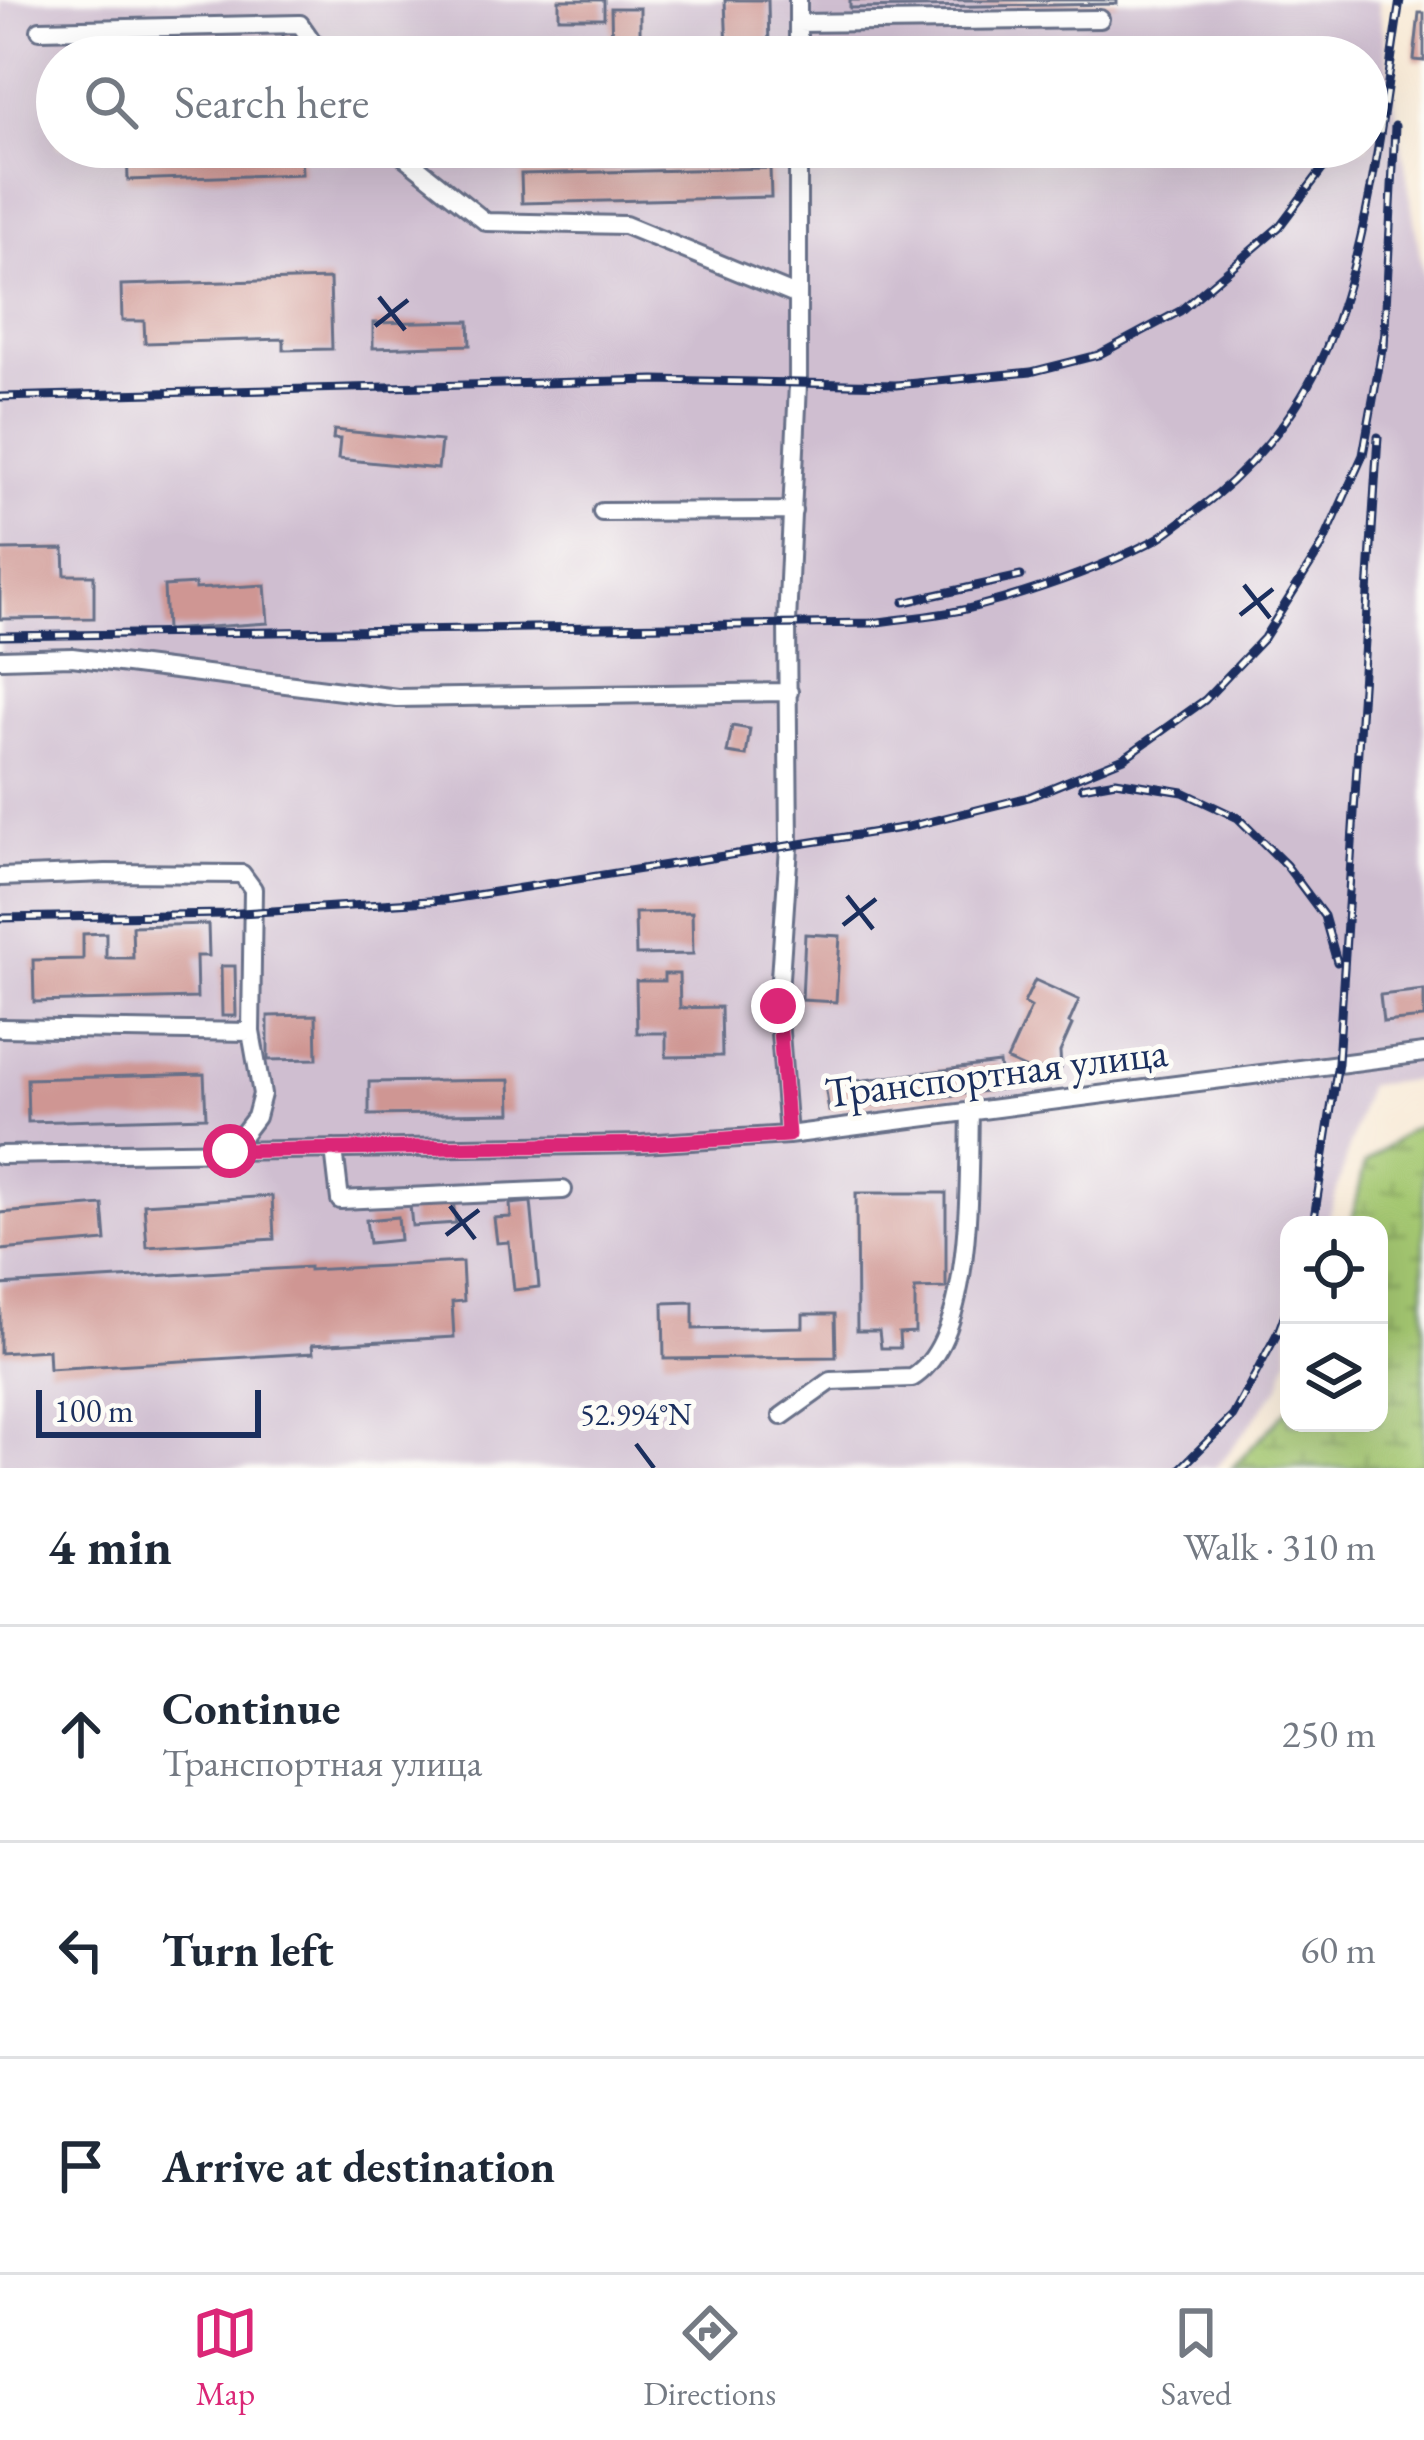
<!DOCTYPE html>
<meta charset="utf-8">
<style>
body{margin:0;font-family:"EB Garamond",serif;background:#f2f2f3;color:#1f2937}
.controls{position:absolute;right:36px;bottom:36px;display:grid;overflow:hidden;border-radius:24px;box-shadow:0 12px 48px #0002}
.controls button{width:108px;height:108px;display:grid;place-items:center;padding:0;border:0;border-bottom:3px solid #e0e1e3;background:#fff;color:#1f2937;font:60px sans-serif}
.scale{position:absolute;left:36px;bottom:30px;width:225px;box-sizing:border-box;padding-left:12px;border:6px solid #1b2f5e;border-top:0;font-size:33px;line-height:42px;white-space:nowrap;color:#1b2f5e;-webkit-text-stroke:9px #fdfcf7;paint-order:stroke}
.stop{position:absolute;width:36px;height:36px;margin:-27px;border:9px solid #db2777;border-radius:50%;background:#fff}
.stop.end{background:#db2777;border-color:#fff;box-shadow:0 3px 12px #0008}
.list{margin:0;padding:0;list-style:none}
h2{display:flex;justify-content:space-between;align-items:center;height:156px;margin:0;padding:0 48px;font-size:51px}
h2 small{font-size:39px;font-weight:400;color:#747a83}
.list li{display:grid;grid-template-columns:78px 1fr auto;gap:36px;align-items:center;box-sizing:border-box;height:216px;padding:0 48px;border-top:3px solid #e0e1e3}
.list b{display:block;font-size:45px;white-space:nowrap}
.list p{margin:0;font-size:39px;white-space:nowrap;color:#747a83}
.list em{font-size:39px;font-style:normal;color:#747a83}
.icon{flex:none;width:66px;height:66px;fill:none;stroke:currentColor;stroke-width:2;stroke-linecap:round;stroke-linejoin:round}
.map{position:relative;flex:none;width:1424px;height:1468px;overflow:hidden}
.search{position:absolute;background:#fff;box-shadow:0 12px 48px #0002;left:36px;right:36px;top:36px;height:132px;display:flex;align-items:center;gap:30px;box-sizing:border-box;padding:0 42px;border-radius:66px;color:#747a83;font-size:45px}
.sheet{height:804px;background:#fff}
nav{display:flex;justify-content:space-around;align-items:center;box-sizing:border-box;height:168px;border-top:3px solid #e0e1e3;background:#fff;font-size:33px;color:#747a83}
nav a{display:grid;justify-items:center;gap:6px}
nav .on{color:#db2777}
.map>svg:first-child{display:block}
.industrial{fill:#cfbed0;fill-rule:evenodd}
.wetland{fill:url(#wetland-marsh);stroke:#607b68;stroke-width:3}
.building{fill:#cf9693}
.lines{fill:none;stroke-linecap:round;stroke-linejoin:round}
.minor-casing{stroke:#687088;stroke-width:22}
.minor{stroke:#fff;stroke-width:16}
.rail-casing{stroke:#1b2f5e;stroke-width:9}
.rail{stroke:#fdfcf7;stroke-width:4.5;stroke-dasharray:14;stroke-linecap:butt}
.route{stroke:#db2777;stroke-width:15}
.ticks{fill:none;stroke:#1b2f5e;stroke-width:4.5}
.labels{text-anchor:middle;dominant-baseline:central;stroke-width:10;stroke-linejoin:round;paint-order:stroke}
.street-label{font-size:42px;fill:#1b2f5e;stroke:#fdfcf7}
.ticks-label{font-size:30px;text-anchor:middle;fill:#1b2f5e;stroke:#fdfcf7;stroke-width:10;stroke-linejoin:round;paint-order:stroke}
</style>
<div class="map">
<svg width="1424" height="1468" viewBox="0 0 1424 1468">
<defs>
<pattern id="wetland-marsh" width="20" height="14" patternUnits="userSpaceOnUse" patternTransform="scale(3)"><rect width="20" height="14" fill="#a4c771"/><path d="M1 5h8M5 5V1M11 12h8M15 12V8" fill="none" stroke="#85a260"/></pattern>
</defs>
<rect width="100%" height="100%" fill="#fdfcf7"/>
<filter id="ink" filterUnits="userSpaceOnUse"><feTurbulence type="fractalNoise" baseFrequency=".00833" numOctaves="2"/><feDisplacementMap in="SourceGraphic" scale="24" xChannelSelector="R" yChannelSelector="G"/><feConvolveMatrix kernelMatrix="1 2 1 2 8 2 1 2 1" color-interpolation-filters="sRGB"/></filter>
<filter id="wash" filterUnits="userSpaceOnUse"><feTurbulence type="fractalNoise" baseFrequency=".004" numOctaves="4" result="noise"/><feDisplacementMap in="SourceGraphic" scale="48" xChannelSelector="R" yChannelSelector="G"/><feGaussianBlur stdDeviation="2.7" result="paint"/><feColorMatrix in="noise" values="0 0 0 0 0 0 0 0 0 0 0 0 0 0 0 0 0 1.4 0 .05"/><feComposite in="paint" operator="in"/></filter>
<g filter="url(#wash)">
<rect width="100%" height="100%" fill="#f8ead7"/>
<path class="industrial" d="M0,0H1378L1424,280V1079L1367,1085L1327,1225H1289V1356L1280,1386L1218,1466L1214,1468H0ZM57,57H1367V147H57Z"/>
<path class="wetland" d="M1424,1125V1468H1232L1289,1408V1423H1379V1225H1351L1365,1163L1410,1129Z"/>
<g id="blocks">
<path class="building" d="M559,0H604V18H559Z
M725,0H768L769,51L727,52Z
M850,0H1117V4L850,8Z
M611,8H640V53H612Z
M1419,13H1424V61L1414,60Z
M297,33L298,57H284L283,34Z
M127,147H327V152L301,153L302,174L128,180Z
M770,168L771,197L522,203L521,174Z
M330,279L332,349L284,350V339L145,343L144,321H122L121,285Z
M469,321L470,345L373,348V323Z
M334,430L441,441L438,469L338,459L340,439H333Z
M64,549L65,575H94V618L0,619V550Z
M195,584V589L265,585L268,623L166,630L164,586Z
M732,726L750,729L746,756L727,753Z
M692,912L693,954L636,955L635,913Z
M208,924L209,956H196L197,998L34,1002L33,960L83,959V934L106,933V958H133L132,926Z
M805,934L840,936L836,1002L802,1000Z
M221,966H235L236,1016H222Z
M664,974H679L680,1008L721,1007L722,1056L666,1057V1033H637L636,981H664Z
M1035,980L1079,1000L1069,1023L1072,1025L1060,1052L1061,1068L1029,1070L1007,1060L1031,1007L1024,1003Z
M1424,990V1018L1383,1022L1380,995Z
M316,1015L317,1059L268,1060V1016Z
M999,1063L1002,1089L829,1111L825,1085Z
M204,1074L206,1117L28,1122L27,1079Z
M510,1080L511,1113L369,1115V1082Z
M856,1193H946V1288L915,1289V1332L899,1333L900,1348H881L879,1331H857Z
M272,1196L274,1239L147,1247L144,1204Z
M453,1201L456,1223L412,1226L410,1205Z
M531,1202L539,1287L514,1290L509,1242L497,1243L494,1218L511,1217L510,1204Z
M103,1205L106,1241L0,1250V1213Z
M398,1217L400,1240L369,1243L366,1220Z
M462,1262L464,1301L452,1302L454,1337L312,1345L313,1353L49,1369L48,1350L0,1353V1285L309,1267V1270Z
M693,1302V1329L803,1327V1314H835L836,1357L664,1359L663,1303Z"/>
</g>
</g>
<g filter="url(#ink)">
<use href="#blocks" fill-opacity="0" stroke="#687088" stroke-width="3"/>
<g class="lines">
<g class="minor-casing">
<path id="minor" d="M798,0V57
M798,23L1100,19
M40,30L300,24L323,57
M392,147L486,222L625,225L798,296
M602,512L793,511
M0,659L72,657L397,698L789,692
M0,877L106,873L242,874L253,889L251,1032L262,1094L256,1117L230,1151
M0,1028L251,1032
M788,1135L778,1007L789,847L787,623L798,384V147
M334,1149L340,1200L563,1190
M0,1155L642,1144L788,1135L1424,1053
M782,1416L831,1381L912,1378C975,1340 968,1178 970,1111"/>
</g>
<use href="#minor" class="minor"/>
<g class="rail-casing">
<path id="rail" d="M1384,348L1395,126
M0,397L654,380L896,385L1031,372L1098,355L1180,311L1279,227L1339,147
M904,602L1021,576
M0,636L871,623C904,618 938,616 971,608C1033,592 1094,571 1151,542C1164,536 1176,525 1189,516C1248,474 1297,417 1326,349C1371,239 1382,116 1400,0
M1082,787L1116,781L1183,792L1238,818L1286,865L1324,916L1337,962
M0,918L224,914L444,900L908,827L1029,797L1124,758L1205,700L1264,638L1322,546L1363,455L1385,333
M1313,1225L1338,1063L1378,437
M1181,1468L1233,1416L1279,1330L1289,1303"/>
</g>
<use href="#rail" class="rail"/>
</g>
</g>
<g class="lines" filter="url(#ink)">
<path class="route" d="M230,1151L642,1144L788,1135L778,1006"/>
</g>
<path class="ticks" d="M379,297L405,330M375,326L408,300M1244,585L1270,618M1240,615L1273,589M847,896L873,929M843,925L876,899M450,1206L475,1239M446,1235L479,1210M636,1444L654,1468"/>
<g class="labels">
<g class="street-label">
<text transform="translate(996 1072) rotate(-7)">Транспортная улица</text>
</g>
</g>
<g class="ticks-label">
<text x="636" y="1425">52.994°N</text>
</g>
</svg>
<div class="controls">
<button><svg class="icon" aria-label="locate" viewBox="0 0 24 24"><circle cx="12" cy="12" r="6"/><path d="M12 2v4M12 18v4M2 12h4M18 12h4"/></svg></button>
<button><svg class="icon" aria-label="layers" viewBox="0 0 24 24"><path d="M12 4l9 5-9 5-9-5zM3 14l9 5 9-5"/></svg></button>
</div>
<div class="scale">100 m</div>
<div class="stop" style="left:230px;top:1151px"></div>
<div class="stop end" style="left:778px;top:1006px"></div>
<div class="search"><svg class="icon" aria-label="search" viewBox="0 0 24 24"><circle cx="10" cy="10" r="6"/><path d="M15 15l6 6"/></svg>Search here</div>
</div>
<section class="sheet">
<h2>4 min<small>Walk · 310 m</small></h2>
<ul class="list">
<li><svg class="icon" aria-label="ahead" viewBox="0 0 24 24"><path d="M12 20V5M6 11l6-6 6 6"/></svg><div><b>Continue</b><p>Транспортная улица</p></div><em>250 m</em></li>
<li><svg class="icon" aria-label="left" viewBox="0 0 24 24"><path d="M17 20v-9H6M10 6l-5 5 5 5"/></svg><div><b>Turn left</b></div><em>60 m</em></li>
<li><svg class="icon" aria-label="arrive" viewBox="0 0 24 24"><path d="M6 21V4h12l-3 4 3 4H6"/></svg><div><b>Arrive at destination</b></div></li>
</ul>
</section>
<nav>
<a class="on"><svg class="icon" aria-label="map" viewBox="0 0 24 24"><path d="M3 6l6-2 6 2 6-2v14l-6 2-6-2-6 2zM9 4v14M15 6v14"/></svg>Map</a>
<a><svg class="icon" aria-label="directions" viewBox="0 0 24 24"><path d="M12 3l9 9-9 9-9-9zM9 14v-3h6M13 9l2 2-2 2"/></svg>Directions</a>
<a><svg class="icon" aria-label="saved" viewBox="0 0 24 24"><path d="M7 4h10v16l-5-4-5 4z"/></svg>Saved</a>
</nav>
